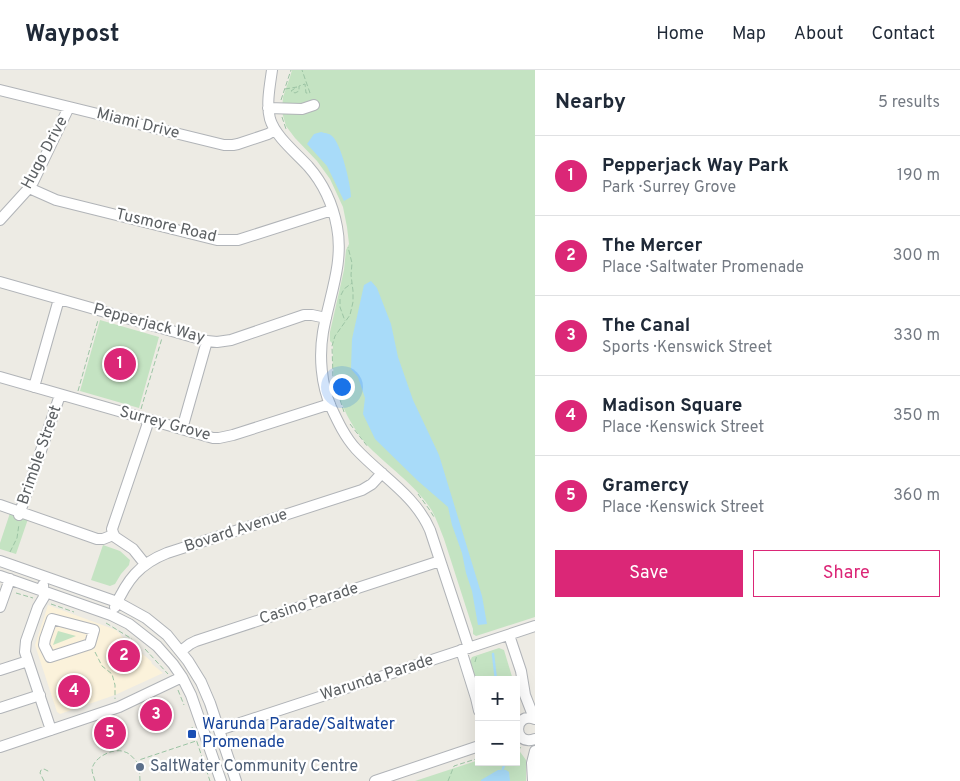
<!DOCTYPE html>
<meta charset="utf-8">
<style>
body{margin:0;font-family:Overpass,sans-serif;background:#f6f6f7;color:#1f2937}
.controls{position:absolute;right:15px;bottom:15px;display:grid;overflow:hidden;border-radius:0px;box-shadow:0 5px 20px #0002}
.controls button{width:45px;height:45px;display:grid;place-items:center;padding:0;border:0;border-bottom:1px solid #e0e1e3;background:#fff;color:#1f2937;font:25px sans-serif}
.you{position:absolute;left:341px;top:316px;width:18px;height:18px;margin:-12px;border:4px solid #fff;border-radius:50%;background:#1a73e8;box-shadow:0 0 0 8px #1a73e833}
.badge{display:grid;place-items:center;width:32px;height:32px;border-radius:50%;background:#db2777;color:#fff;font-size:16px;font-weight:700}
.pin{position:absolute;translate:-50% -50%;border:2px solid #fff;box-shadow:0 1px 5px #0006}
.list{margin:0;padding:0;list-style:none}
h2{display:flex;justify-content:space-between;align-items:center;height:65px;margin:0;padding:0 20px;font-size:21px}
h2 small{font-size:16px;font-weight:400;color:#747a83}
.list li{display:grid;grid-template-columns:32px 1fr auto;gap:15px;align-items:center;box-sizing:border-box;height:80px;padding:0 20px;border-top:1px solid #e0e1e3}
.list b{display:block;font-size:19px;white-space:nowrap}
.list p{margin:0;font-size:16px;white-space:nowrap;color:#747a83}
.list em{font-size:16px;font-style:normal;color:#747a83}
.actions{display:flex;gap:10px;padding:15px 20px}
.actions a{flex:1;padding:11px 0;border:1px solid #db2777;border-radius:0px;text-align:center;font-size:18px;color:#db2777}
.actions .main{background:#db2777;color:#fff}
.map{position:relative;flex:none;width:535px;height:711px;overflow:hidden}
header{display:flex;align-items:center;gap:30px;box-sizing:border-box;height:70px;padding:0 25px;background:#fff;border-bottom:1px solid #e0e1e3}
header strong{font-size:24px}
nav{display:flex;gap:28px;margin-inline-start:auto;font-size:18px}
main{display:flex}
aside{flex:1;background:#fff}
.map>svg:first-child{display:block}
.commercial{fill:#fbf2db}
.green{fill:#c4e3c2}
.water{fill:#a8dbf9}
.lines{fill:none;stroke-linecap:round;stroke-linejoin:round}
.stream{stroke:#a8dbf9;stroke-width:2.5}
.minor-casing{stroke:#b1b4b8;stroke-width:12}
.path{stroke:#9cc4a4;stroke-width:1;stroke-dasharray:5 2.5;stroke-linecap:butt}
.minor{stroke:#fff;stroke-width:10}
.transit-dot{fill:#1a4fb4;stroke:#fff;stroke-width:2}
.service-dot{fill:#5c6f8a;stroke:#fff;stroke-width:2}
.labels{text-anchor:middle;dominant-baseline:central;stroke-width:4.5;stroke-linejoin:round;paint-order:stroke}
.street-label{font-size:16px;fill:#5c6063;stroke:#fff}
.transit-label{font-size:16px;fill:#164399;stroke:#fff;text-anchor:start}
.service-label{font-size:16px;fill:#4e5e75;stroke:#fff;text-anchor:start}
</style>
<header>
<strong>Waypost</strong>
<nav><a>Home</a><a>Map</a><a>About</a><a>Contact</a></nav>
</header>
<main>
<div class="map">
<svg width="535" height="711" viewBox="0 0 535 711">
<rect width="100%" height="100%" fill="#edebe4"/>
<path class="commercial" d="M48,535L116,560L121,565V566L151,591L152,594L163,603L115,625L60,644L57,642L35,575Z"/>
<path class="green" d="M292,0H535V547L476,566L473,564V559L444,469C440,459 437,450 432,441C419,419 392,399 373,381C353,361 338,333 334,305C332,295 333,284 333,274L330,271V262L344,200L346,180L349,174L347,157L343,137L330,109L317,91L295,68L286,56L282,42L283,27L290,7Z
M100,250L159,267L139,338L80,321Z
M10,443L28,449L16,484L0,479V473Z
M103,475L120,481L130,490L129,495L121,504L115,514L110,516L91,510Z
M58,561L76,566L53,575Z
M499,578L504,580L513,610H479V618L470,591L472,587Z
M516,679H518L526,690V711H415L479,690V692H516Z"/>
<path class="water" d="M321,62C324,63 329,63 332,66C341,73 351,115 351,127L344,131L327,96L307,74L314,64Z
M371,211L377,218L391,254L398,287L413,330L439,385L482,526L487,554L478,555L472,521L466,503L462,483L452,455L448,437L418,411L375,369L363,344L365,328L358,307L351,299L352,269L364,215Z
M498,700H506L509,702L510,711H481V710Z"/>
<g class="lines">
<path class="stream" d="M493,584L496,610
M502,702L505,692"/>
<g class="minor-casing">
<path id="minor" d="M272,0C270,15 266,34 270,49C275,66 296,83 308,96C323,113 333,135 337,157C344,193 329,227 323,262C319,286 321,314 331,337C338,352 345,367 356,379C381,406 415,425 430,460L469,578
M0,20L224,75H233L238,74L268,64L275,60
M268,38L302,39L314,35
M29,118L56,130L217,170H238L332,140
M0,150L29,118L33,112L69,37
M0,212L207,271L217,272L231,270L304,245H312L326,248
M0,307L213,368H219L233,365L330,334
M34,317L59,229
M182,359L207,271
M0,435L97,469H103L113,465
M19,445L60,325
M0,491L117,532L146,548L167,565L188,591L201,612L210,633L236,711
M145,494L133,479L115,467L113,463L112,459L149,350
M0,506L111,545L129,554L157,576L173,594L182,607L191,625L221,711
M43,515L44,527L38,537L26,571L25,582L51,660
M0,537L10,509
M115,537C127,510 139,494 167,483L362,420L372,414L382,403
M52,549L94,560L90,574L50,587L44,575L45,569Z
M509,565L521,601L525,625L534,648
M461,580L476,628L479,641
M181,581L190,574L196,571L440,491
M0,600L28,591
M0,638L40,625
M535,649C513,641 512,677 535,669
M219,660L535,556
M0,677L119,637L182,607
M375,711L479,676
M533,711L532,693L535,681"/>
</g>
<path class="path" d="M285,19L297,17L291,21L295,23L299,21V16L305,14L306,23H310L302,0
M281,30L291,0
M282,47L286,59
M341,225L344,219L352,213
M340,229V237L345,251
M78,321L98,250
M141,339L162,268
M344,342L333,308L332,276L335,266L350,245L353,232V221L351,205L352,193L348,177
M350,354L368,377
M418,424L429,439L434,447
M10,482L17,468L19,454
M16,523L33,528
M51,534L74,542
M106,553L132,569
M145,579L168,604
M95,582L102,596L112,604L115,615V629
M475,592L477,585
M178,620L184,635
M192,657L210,711
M516,677L522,678
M44,711L40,703L41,700L44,699L50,702
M95,711C94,707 92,703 92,699C94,687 114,677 125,682C130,683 135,690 138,693
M140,711L139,690L196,671
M448,711L454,696L479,688"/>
<use href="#minor" class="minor"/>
</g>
<rect class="transit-dot" x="187" y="659" width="10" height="10" rx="2.5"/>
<circle class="service-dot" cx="140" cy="697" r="5"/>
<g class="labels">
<g class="street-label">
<text transform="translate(138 54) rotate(14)">Miami Drive</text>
<text transform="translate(45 83) rotate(-62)">Hugo Drive</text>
<text transform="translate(166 156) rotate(13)">Tusmore Road</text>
<text transform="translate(149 254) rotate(15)">Pepperjack Way</text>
<text transform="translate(165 354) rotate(15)">Surrey Grove</text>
<text transform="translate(40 385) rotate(-71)">Brimble Street</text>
<text transform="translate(236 461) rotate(-18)">Bovard Avenue</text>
<text transform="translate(309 534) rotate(-18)">Casino Parade</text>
<text transform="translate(377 608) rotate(-18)">Warunda Parade</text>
</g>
<g class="transit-label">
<text x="202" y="655">Warunda Parade/Saltwater<tspan x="202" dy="18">Promenade</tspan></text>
</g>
<g class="service-label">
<text x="150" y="697">SaltWater Community Centre</text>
</g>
</g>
</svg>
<div class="controls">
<button>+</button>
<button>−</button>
</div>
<div class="you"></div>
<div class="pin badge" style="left:120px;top:294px">1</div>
<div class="pin badge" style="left:124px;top:586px">2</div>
<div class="pin badge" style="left:156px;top:645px">3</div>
<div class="pin badge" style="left:74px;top:621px">4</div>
<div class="pin badge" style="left:110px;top:663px">5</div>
</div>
<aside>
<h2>Nearby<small>5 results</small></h2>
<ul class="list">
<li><span class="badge">1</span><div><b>Pepperjack Way Park</b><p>Park · Surrey Grove</p></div><em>190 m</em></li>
<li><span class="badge">2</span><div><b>The Mercer</b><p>Place · Saltwater Promenade</p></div><em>300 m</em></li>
<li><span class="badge">3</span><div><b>The Canal</b><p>Sports · Kenswick Street</p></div><em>330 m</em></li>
<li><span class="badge">4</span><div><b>Madison Square</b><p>Place · Kenswick Street</p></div><em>350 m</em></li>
<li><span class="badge">5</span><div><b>Gramercy</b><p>Place · Kenswick Street</p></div><em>360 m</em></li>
</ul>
<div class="actions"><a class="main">Save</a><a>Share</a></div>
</aside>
</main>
